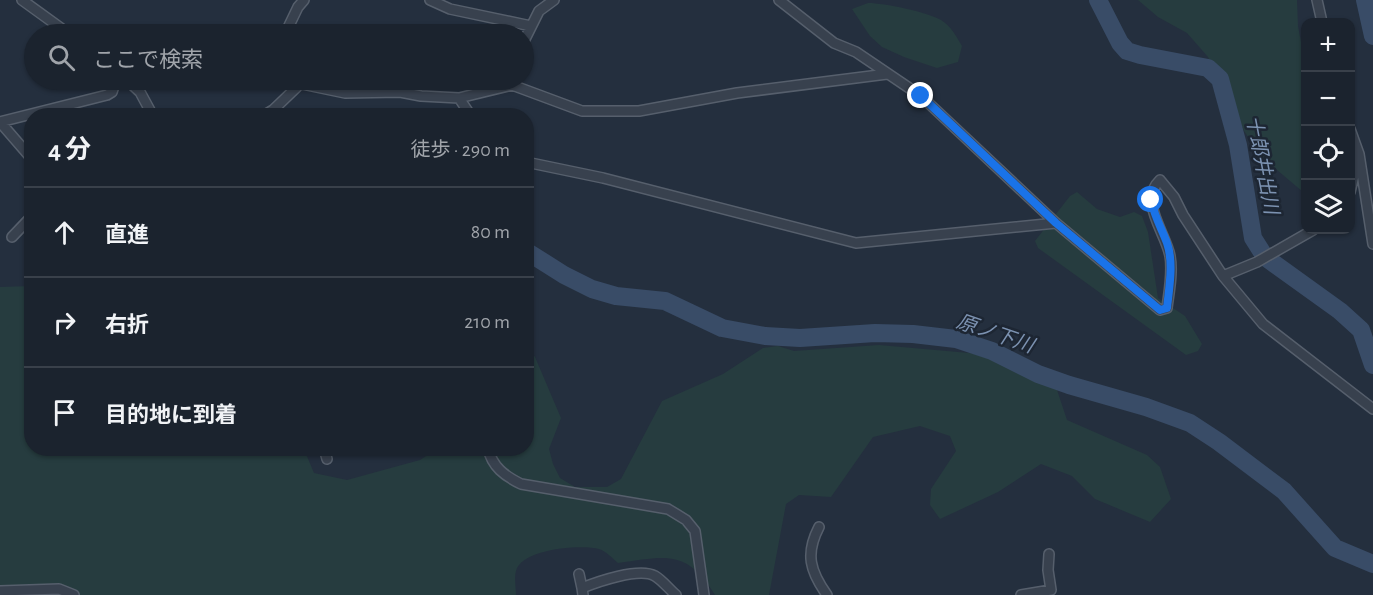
<!DOCTYPE html>
<html lang="ja">
<meta charset="utf-8">
<style>
body{margin:0;font-family:"Alegreya Sans","Noto Sans JP",sans-serif;background:#242b36;color:#f1f3f6}
.controls{position:absolute;right:18px;top:18px;display:grid;overflow:hidden;border-radius:12px;box-shadow:0 2px 4px #0004}
.controls button{width:54px;height:54px;display:grid;place-items:center;padding:0;border:0;border-bottom:2px solid #39404a;background:#1b232e;color:#f1f3f6;font:30px sans-serif}
.stop{position:absolute;width:18px;height:18px;margin:-14px;border:4px solid #1a73e8;border-radius:50%;background:#fff}
.stop.end{background:#1a73e8;border-color:#fff;box-shadow:0 2px 6px #0008}
.list{margin:0;padding:0;list-style:none}
h2{display:flex;justify-content:space-between;align-items:center;height:78px;margin:0;padding:0 24px;font-size:26px}
h2 small{font-size:20px;font-weight:400;color:#a0a4aa}
.list li{display:grid;grid-template-columns:39px 1fr auto;gap:18px;align-items:center;box-sizing:border-box;height:90px;padding:0 24px;border-top:2px solid #39404a}
.list b{display:block;font-size:22px;white-space:nowrap}
.list em{font-size:20px;font-style:normal;color:#a0a4aa}
.icon{flex:none;width:33px;height:33px;fill:none;stroke:currentColor;stroke-width:2;stroke-linecap:round;stroke-linejoin:round}
.map{position:relative;flex:none;width:1373px;height:595px;overflow:hidden}
.search{position:absolute;background:#1b232e;box-shadow:0 2px 4px #0004;left:24px;top:24px;width:510px;height:66px;display:flex;align-items:center;gap:15px;box-sizing:border-box;padding:0 21px;border-radius:33px;color:#a0a4aa;font-size:22px}
.panel{position:absolute;background:#1b232e;box-shadow:0 2px 4px #0004;left:24px;top:108px;width:510px;height:348px;border-radius:24px}
.map>svg:first-child{display:block}
.green{fill:#263c3f}
.lines{fill:none;stroke-linecap:round;stroke-linejoin:round}
.river{stroke:#394c67;stroke-width:18}
.street-casing{stroke:#565f6c;stroke-width:12}
.street{stroke:#38414e;stroke-width:9}
.route{stroke:#1a73e8;stroke-width:8}
.labels{text-anchor:middle;dominant-baseline:central;stroke-width:5;stroke-linejoin:round;paint-order:stroke}
.water-label{font-size:20px;font-style:italic;fill:#7c92b1;stroke:#1d2633}
</style>
<div class="map">
<svg width="1373" height="595" viewBox="0 0 1373 595">
<rect width="100%" height="100%" fill="#242f3e"/>
<path class="green" d="M1138,0H1297L1298,26L1306,68L1305,193L1303,192L1263,158L1244,131L1208,57L1187,33L1158,17Z
M868,3C884,3 927,12 941,20C951,26 956,36 962,46L958,62L937,68L904,57L882,47L870,36L852,9Z
M1077,192L1097,209L1120,217L1134,212L1142,216L1148,232L1158,298L1185,316L1202,344L1198,351L1186,355L1038,248L1035,241L1070,196Z
M31,286L32,448L304,449L314,473L347,480L420,460L437,449L526,448L527,346L535,357L561,418L549,449L553,464L560,478L575,487H607L621,479L662,401L723,374L763,348L778,346L794,351L879,345L1003,356L1057,390L1067,420L1147,455L1160,467L1171,499L1150,522L1095,499L1072,476L1041,464L998,492L940,519L930,505L931,489L956,451L950,436L920,426L873,437L831,497L799,495L786,504L769,595H715C686,548 666,557 618,563C613,559 606,551 599,549C581,544 521,549 516,571C514,578 516,588 516,595H0V287Z"/>
<g class="lines">
<path class="river" d="M1098,0L1120,43L1127,51L1140,55L1208,68L1220,79L1238,145L1253,238L1265,257L1340,311L1361,330L1373,365
M1365,0L1373,36
M526,251L564,275L592,289L616,296L665,301L722,328L765,336L800,338L875,333L913,334L956,339L992,351L1038,374L1069,385L1146,407L1190,423L1219,442L1284,491L1335,548L1373,564"/>
<g class="street-casing">
<path id="street" d="M22,0L69,34
M430,0L450,9L531,26
M779,0L834,43L856,52L921,96L1056,223L1160,310L1167,308C1169,292 1173,272 1170,256C1166,233 1138,201 1160,180L1174,197L1183,215L1223,276L1263,324L1373,409
M1317,0L1322,22
M285,34L298,7L304,0
M524,41L539,11L554,0
M127,80L140,92L153,116
M297,83L345,93L400,92L421,96L459,98L512,85L582,111H639L737,93L887,74
M459,98L471,116
M263,116L273,110L297,87V80
M0,122L107,95L112,92L114,86L110,80
M0,122L32,159
M1350,129L1359,154L1373,244
M526,162L603,178L856,243L1056,223
M1350,192L1358,159
M12,237L32,216
M1223,276L1257,262L1313,230
M324,448L327,459
M488,448C492,467 505,476 521,484L668,509L686,520L695,531L704,595
M819,527C805,554 810,571 827,595
M579,574L582,588
M0,591L59,589L74,595
M583,595L582,588C597,582 639,567 655,576C662,580 669,589 676,595
M1021,595L1051,590L1048,570L1049,554"/>
</g>
<use href="#street" class="street"/>
</g>
<g class="lines">
<path class="route" d="M921,96L1056,223L1160,310L1167,308C1169,288 1174,263 1167,243C1161,227 1155,218 1151,200"/>
</g>
<g class="labels">
<g class="water-label">
<text transform="translate(1262 165) rotate(79)">十郎井出川</text>
<text transform="translate(995 334) rotate(19)">原ノ下川</text>
</g>
</g>
</svg>
<div class="controls">
<button>+</button>
<button>−</button>
<button><svg class="icon" aria-label="locate" viewBox="0 0 24 24"><circle cx="12" cy="12" r="6"/><path d="M12 2v4M12 18v4M2 12h4M18 12h4"/></svg></button>
<button><svg class="icon" aria-label="layers" viewBox="0 0 24 24"><path d="M12 4l9 5-9 5-9-5zM3 14l9 5 9-5"/></svg></button>
</div>
<div class="stop" style="left:1151px;top:200px"></div>
<div class="stop end" style="left:921px;top:96px"></div>
<div class="search"><svg class="icon" aria-label="search" viewBox="0 0 24 24"><circle cx="10" cy="10" r="6"/><path d="M15 15l6 6"/></svg>ここで検索</div>
<section class="panel">
<h2>4 分<small>徒歩 · 290 m</small></h2>
<ul class="list">
<li><svg class="icon" aria-label="ahead" viewBox="0 0 24 24"><path d="M12 20V5M6 11l6-6 6 6"/></svg><div><b>直進</b></div><em>80 m</em></li>
<li><svg class="icon" aria-label="right" viewBox="0 0 24 24"><path d="M7 20v-9h11M14 6l5 5-5 5"/></svg><div><b>右折</b></div><em>210 m</em></li>
<li><svg class="icon" aria-label="arrive" viewBox="0 0 24 24"><path d="M6 21V4h12l-3 4 3 4H6"/></svg><div><b>目的地に到着</b></div></li>
</ul>
</section>
</div>
